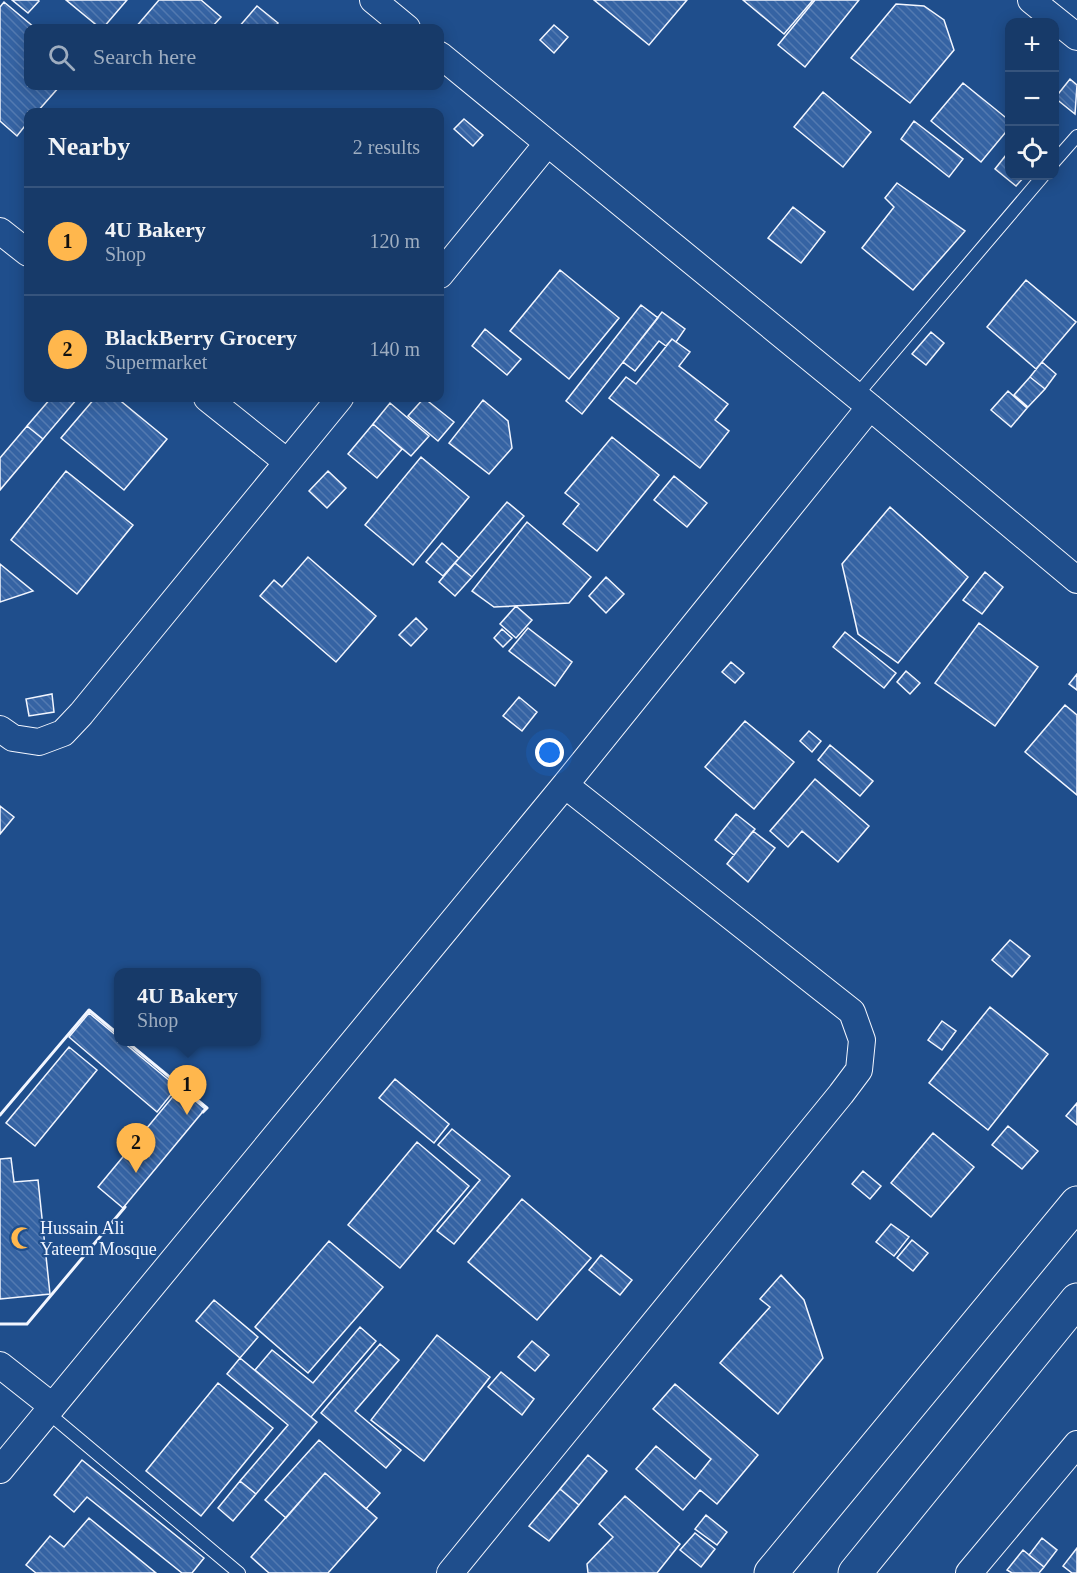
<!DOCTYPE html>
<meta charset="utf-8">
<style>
body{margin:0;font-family:"Times New Roman",serif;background:#20416f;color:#f1f3f6}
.controls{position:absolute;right:18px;top:18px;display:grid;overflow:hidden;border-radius:12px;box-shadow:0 3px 15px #0003}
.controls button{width:54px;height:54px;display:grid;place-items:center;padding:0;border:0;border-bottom:2px solid #36547d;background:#173a69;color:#f1f3f6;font:30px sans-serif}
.you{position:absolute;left:550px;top:753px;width:21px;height:21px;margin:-15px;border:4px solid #fff;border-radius:50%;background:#1a73e8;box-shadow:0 0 0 9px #1a73e833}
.badge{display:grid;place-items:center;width:39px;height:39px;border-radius:50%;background:#ffb74d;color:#111;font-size:20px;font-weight:700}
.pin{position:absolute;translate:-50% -50px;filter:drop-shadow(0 2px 3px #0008)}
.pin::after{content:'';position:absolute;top:32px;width:21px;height:18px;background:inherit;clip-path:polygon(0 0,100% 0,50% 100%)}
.popup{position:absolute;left:114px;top:968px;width:147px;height:78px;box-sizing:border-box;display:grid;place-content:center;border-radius:12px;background:#173a69;filter:drop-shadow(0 2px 4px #0005);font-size:20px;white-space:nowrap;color:#9eadc0}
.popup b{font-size:22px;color:#f1f3f6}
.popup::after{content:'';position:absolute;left:50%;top:100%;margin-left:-12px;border:12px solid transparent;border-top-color:#173a69}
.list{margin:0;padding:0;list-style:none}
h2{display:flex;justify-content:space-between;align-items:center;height:78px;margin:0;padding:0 24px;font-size:26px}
h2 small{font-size:20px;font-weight:400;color:#9eadc0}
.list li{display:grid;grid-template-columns:39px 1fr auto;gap:18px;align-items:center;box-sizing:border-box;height:108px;padding:0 24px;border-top:2px solid #36547d}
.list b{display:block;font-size:22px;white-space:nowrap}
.list p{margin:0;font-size:20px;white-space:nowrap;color:#9eadc0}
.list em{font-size:20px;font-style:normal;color:#9eadc0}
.icon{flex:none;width:33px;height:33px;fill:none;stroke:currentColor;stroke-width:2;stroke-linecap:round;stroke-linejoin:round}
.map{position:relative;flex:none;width:1077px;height:1573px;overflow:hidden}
.search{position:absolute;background:#173a69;box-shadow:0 3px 15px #0003;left:24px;top:24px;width:420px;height:66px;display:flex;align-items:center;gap:15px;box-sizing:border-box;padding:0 21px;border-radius:12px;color:#9eadc0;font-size:22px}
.panel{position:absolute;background:#173a69;box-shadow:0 3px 15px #0003;left:24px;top:108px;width:420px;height:294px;border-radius:12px}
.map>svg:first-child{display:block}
.building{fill:url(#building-back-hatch);stroke:#f2f6ff;stroke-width:1.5}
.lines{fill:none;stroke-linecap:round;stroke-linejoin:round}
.lane-casing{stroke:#f2f6ff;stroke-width:14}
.street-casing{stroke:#f2f6ff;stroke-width:28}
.secondary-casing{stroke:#f2f6ff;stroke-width:35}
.lane{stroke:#1f4e8c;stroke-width:12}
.street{stroke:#1f4e8c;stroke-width:26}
.secondary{stroke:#1f4e8c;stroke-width:33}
.wall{stroke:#f2f6ff;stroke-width:3}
.labels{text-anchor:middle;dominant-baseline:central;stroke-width:4.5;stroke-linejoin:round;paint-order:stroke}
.poi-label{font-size:18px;fill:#f2f6ff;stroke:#1f4e8c;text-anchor:start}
</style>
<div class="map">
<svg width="1077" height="1573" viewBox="0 0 1077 1573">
<defs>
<pattern id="building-back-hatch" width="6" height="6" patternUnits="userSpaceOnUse" patternTransform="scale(1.5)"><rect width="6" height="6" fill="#3563a3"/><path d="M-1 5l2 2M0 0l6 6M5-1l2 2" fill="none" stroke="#537ab1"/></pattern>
</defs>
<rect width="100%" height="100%" fill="#1f4e8c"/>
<path class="building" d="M12,0H38L39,1L28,13Z
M66,0H127L103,28H100Z
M159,0H201L221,17L211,28H135Z
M594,0H687L649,45Z
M743,0H813L784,34Z
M815,0H859L805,67L778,45Z
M4,2L35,28H28V86H60L37,112H28V122L17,136L0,121V7Z
M896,4L924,6L944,20L954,50L910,103L851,58Z
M257,6L278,23L273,28H238Z
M554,25L568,37L554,53L540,40Z
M1070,79L1077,85L1075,114L1055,98Z
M963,83L1010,121V127L981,162L931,121Z
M823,92L871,132L843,167L794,127Z
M464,119L483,135L473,146L454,129Z
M914,121L963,159L949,177L901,139Z
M1010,150V176H1025L1016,186L995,169Z
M897,183L965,231L913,290L862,248L894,207L885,198Z
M793,207L825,232L801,263L768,238Z
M560,270L619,318L569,379L510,331Z
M1026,280L1076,322L1036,369L987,327Z
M641,305L658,318L582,414L566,401Z
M662,312L685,329L676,342L672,339L666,346L659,341L635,371L623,362Z
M485,329L521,359L507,375L472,346Z
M931,332L944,343L926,365L912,354Z
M672,339L690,352L679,366L728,404L715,420L729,431L700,468L609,398L626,377L636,384Z
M1042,362L1056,374L1045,389L1030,377Z
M1030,377L1045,389L1028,407L1014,395Z
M1008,391L1027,408L1011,427L991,410Z
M51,398L77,399L43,439L27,426Z
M95,398H117L167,439L124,490L61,438Z
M424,398L454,422L438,441L408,416Z
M483,400L508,421L512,448L489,474L449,443Z
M390,403L429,436L411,456L373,424Z
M373,424L402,449L377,478L348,454Z
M27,426L43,439L0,490V458Z
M612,437L659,475L597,551L563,524L579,504L565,493Z
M421,457L469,497L413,565L365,525Z
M66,471L133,525L77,594L11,540Z
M328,471L346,488L327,508L309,491Z
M674,476L707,503L687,527L654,500Z
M507,502L524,516L472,577L455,563Z
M890,507L968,577L898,663L858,634L842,564Z
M527,522L591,577L569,603L494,607L472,591Z
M442,543L459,558L443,576L426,562Z
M308,557L376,616L336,662L260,596L274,580L282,587Z
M455,563L472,577L455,596L439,582Z
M0,564L33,591L0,602Z
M985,572L1003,587L982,614L963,600Z
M606,577L624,594L606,613L589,596Z
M516,606L532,620L516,638L500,624Z
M416,618L427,629L411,646L399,635Z
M979,623L1038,667L995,726L935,683Z
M528,628L572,662L555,686L509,651Z
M502,629L512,638L503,647L494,638Z
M845,632L896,673L884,688L833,647Z
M731,662L744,673L735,683L722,672Z
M906,671L920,683L910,694L897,682Z
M1077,674V690L1069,684Z
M52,694L54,712L29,716L26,699Z
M519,697L537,712L522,731L503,716Z
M1065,705L1077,715V795L1025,752Z
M745,721L794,762L754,809L705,767Z
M809,731L821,741L812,752L800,741Z
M830,745L873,781L860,796L818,760Z
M815,779L869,826L838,862L802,831L788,847L770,831Z
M0,806L14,817L0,834Z
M736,814L755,829L734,855L715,840Z
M753,831L775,848L748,882L727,864Z
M1010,940L1030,956L1012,977L992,960Z
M990,1007L1048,1054L988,1130L929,1083Z
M89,1013L118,1037V1042H123L177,1087L157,1112L69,1037Z
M942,1021L956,1031L942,1050L928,1040Z
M69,1047L97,1070L35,1146L6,1123Z
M395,1079L449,1124L434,1143L379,1098Z
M180,1088L205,1109L123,1208L98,1187Z
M1077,1103V1125L1066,1116Z
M1008,1126L1038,1151L1022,1169L992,1145Z
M452,1129L510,1176L454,1244L437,1231L480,1180L438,1145Z
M933,1133L974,1167L931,1217L891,1183Z
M417,1142L469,1186L400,1268L348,1225Z
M11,1158L14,1182L38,1180L50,1294L0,1299V1159Z
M863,1171L881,1186L870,1199L852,1184Z
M522,1199L591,1258L537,1320L468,1262Z
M891,1224L909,1237L894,1256L876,1242Z
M912,1240L928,1253L913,1271L897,1258Z
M329,1241L383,1287L308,1373L255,1327Z
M601,1255L632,1280L620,1295L589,1270Z
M781,1275L804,1300L823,1358L778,1414L720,1363L770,1307L760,1299Z
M214,1300L258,1337L240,1358L196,1321Z
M360,1327L376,1341L311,1417L255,1370L272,1350L313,1383Z
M437,1335L490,1377L424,1461L371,1420Z
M532,1341L549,1355L535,1371L518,1357Z
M380,1344L399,1360L355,1411L401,1450L386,1468L321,1413Z
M240,1358L317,1422L256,1494L240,1481L288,1425L227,1374Z
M501,1372L534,1399L522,1415L488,1387Z
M218,1383L273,1428L201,1516L146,1471Z
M675,1384L758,1455L717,1504L700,1490L683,1510L636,1469L656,1446L695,1479L711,1459L653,1409Z
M319,1440L380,1493L366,1509L325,1473L286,1518L265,1500Z
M588,1455L607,1471L579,1505L560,1489Z
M82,1460L204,1558L192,1573H182L87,1497L74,1512L54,1495Z
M325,1473L377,1518L328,1573H269L251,1557Z
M240,1481L256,1494L233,1521L218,1508Z
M560,1489L579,1505L549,1541L529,1526Z
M625,1496L680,1544L657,1573H588L587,1564L613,1537L599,1524Z
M706,1515L727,1532L717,1545L695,1529Z
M89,1518L156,1573H36L26,1565L50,1536L64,1547Z
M695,1533L715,1549L701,1567L680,1550Z
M1042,1538L1057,1550L1044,1567L1029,1555Z
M1077,1548V1573H1072L1063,1566Z
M1023,1550L1044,1567L1039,1573H1012L1007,1570Z"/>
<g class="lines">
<g class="lane-casing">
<path id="lane" d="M1054,162L1077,136
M856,396L1043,176
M47,1412L239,1573"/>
</g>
<g class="street-casing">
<path id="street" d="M373,0L407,28
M1031,0L1077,37
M440,55L870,407L1077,580
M0,231L28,253
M440,275L547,144
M207,398L287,462
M0,729L13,738L39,742L63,733L81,714L340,398
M0,1365L52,1406
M0,1470L565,785L870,407
M450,1573L841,1094L859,1070L862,1040L852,1012L565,785
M969,1573L1077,1444"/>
</g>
<g class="secondary-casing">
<path id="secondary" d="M771,1573L1077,1203
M855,1573L1077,1300"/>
</g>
<use href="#lane" class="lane"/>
<use href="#street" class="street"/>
<use href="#secondary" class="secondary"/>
<path class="wall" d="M127,1042L207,1108L203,1112
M0,1115L89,1010L118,1034
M0,1324H27L125,1207"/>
</g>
<defs>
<g id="mosque-bare" transform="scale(1.8)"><path d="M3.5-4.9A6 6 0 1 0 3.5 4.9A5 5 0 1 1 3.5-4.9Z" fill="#ffb74d" stroke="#1f4e8c" stroke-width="2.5" paint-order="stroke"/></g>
</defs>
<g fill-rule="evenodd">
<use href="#mosque-bare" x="22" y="1238"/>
</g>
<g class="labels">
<g class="poi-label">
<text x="40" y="1228">Hussain Ali<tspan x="40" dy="21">Yateem Mosque</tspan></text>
</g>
</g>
</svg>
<div class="controls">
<button>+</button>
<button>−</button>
<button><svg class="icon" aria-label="locate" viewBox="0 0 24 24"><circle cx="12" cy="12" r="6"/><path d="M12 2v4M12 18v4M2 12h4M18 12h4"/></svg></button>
</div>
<div class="you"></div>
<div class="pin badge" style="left:187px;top:1115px">1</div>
<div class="popup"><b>4U Bakery</b>Shop</div>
<div class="pin badge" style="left:136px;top:1173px">2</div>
<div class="search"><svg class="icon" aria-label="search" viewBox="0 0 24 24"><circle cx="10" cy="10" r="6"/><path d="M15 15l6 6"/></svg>Search here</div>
<section class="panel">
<h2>Nearby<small>2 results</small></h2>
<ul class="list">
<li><span class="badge">1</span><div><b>4U Bakery</b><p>Shop</p></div><em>120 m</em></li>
<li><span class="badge">2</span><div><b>BlackBerry Grocery</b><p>Supermarket</p></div><em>140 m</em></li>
</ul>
</section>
</div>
